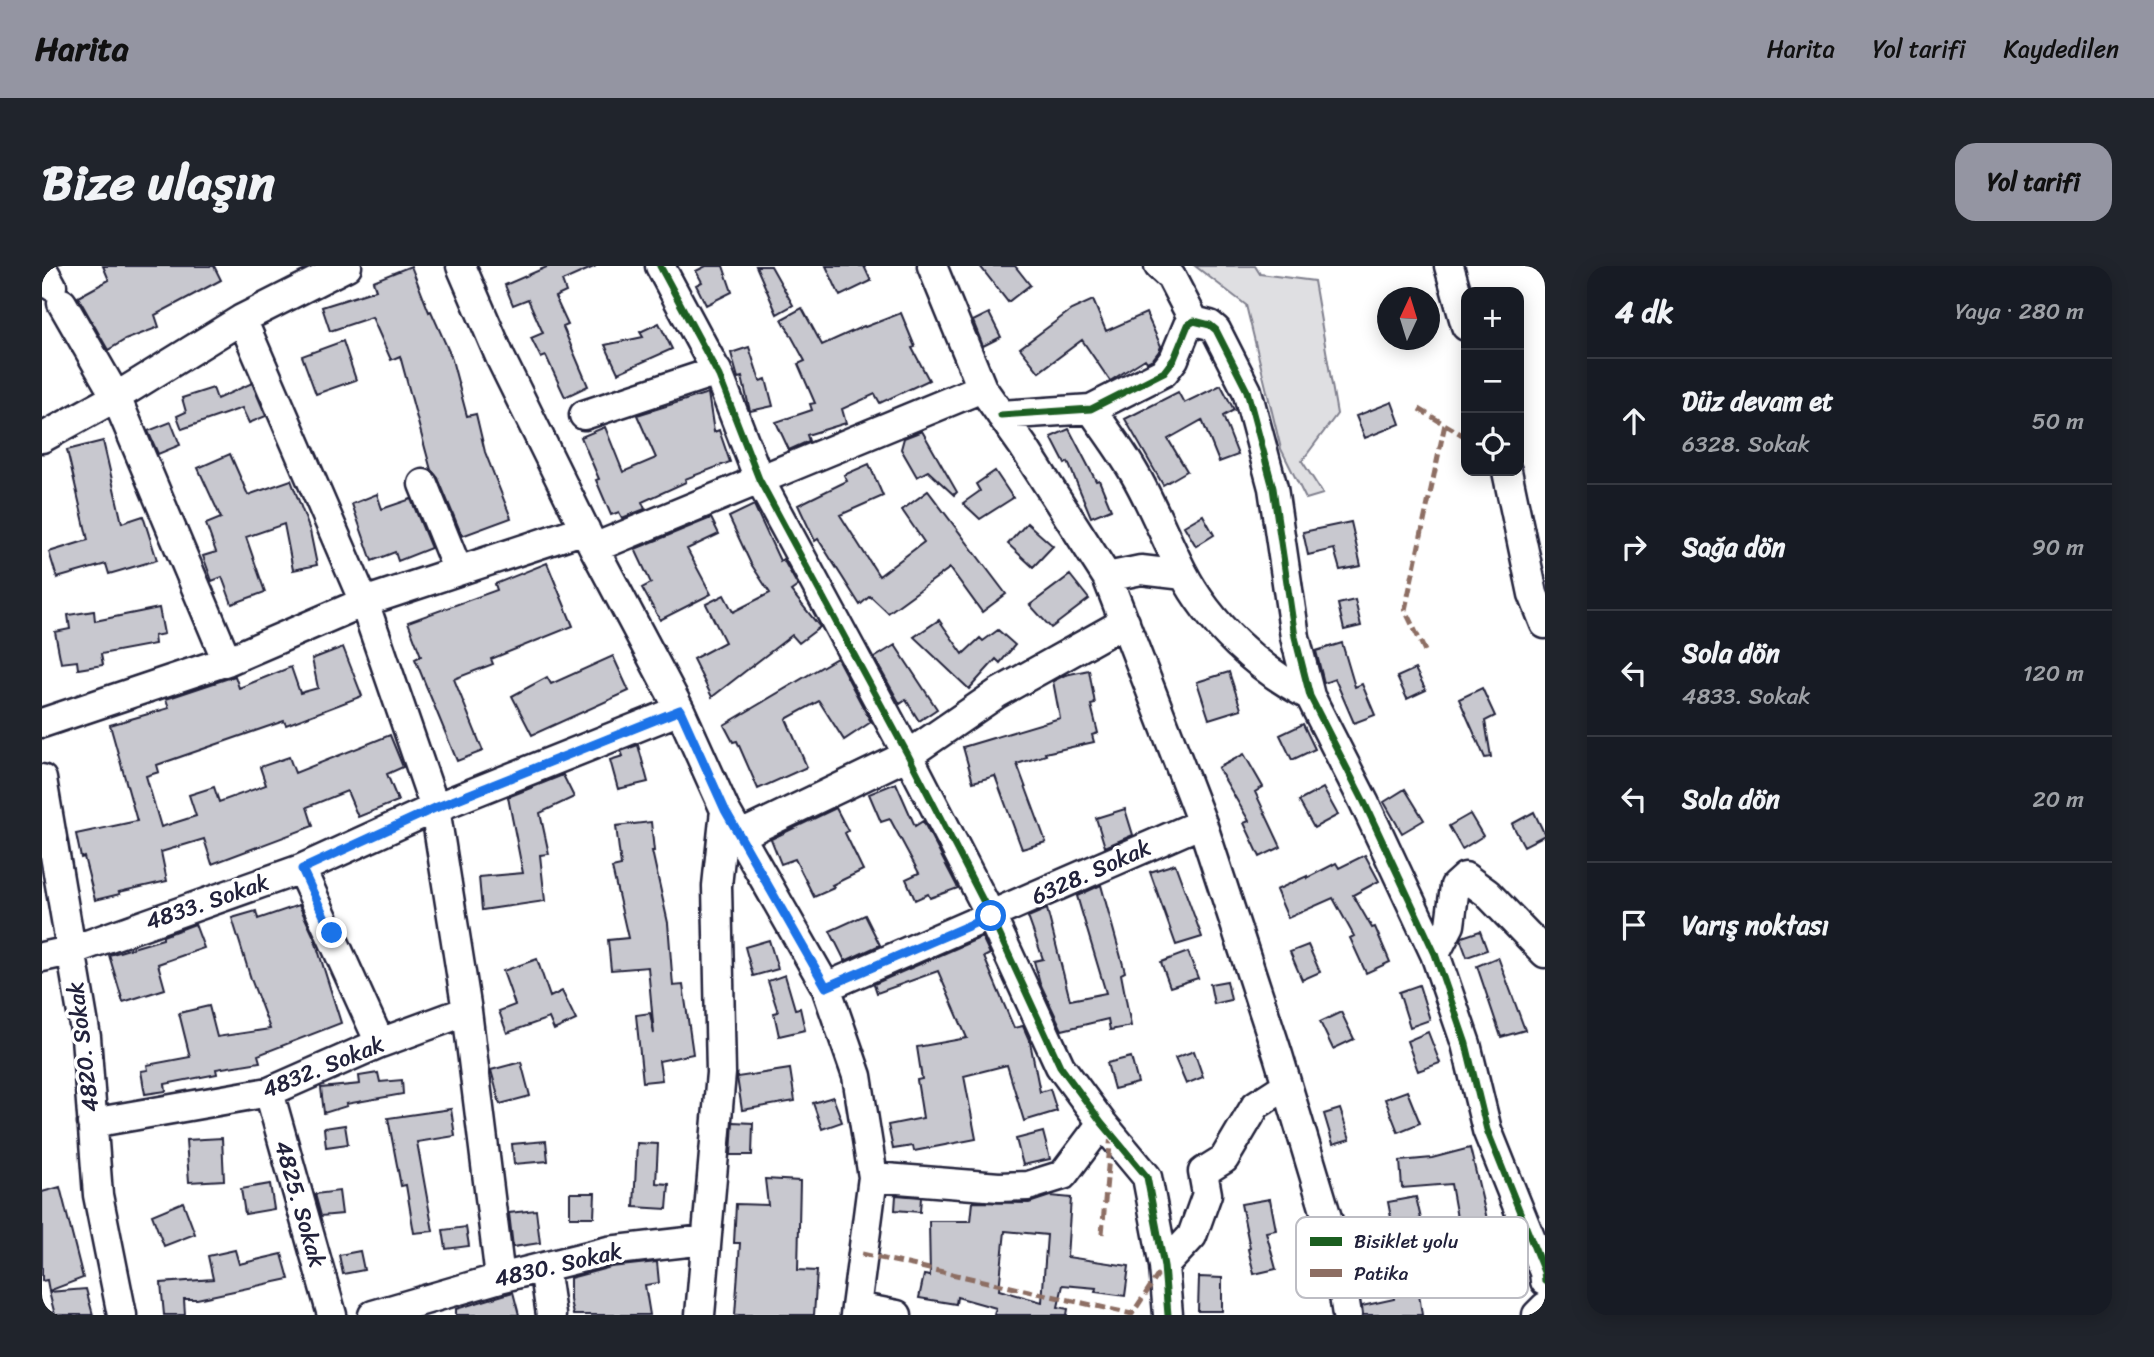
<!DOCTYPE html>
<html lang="tr">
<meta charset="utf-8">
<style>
body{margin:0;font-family:Sriracha,sans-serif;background:#20242c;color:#f1f3f6}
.controls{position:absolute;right:21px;top:21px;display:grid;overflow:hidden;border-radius:14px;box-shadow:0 4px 18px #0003}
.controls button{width:63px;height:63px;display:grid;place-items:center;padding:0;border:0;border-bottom:2px solid #363941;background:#171b24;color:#f1f3f6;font:35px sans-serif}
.compass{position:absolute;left:1335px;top:21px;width:63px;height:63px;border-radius:50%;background:#171b24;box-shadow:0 4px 18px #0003;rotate:4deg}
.stop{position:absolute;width:21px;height:21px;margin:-16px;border:5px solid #1a73e8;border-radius:50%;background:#fff}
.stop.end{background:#1a73e8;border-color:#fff;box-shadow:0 2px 7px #0008}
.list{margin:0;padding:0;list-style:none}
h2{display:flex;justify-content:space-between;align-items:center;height:91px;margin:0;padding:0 28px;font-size:30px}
h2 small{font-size:23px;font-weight:400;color:#9ea1a6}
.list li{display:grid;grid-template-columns:46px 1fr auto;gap:21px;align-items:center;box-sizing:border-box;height:126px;padding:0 28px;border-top:2px solid #363941}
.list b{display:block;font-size:26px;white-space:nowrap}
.list p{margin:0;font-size:23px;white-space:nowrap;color:#9ea1a6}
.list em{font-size:23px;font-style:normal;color:#9ea1a6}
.icon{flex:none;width:38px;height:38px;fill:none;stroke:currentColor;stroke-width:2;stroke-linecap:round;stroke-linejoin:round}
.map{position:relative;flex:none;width:1503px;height:1049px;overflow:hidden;border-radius:21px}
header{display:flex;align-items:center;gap:42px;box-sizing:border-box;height:98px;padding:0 35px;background:#9495a2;color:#111}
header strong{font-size:33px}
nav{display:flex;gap:38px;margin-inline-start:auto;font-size:24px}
.intro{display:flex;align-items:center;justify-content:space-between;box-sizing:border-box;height:168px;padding:0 42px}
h1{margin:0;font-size:49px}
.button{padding:18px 32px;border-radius:21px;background:#9495a2;color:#111;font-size:24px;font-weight:700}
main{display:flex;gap:42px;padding:0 42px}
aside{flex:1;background:#171b24;border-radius:21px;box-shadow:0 4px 18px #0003}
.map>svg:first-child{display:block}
.green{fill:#dfdfe2;stroke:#80808e;stroke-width:2}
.building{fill:#c8c8cf;stroke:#22223b;stroke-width:2;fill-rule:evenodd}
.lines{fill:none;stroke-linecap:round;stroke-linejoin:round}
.minor-casing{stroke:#22223b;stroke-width:33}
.minor{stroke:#fff;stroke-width:28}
.quiet{stroke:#8d6e63;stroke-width:5;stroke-dasharray:10 5;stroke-linecap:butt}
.cycleway-casing{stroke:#fff;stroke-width:11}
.cycleway{stroke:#1b5e20;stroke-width:7}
.route{stroke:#1a73e8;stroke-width:9}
.labels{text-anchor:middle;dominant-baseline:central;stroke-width:7;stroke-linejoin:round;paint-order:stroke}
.street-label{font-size:23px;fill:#22223b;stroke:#fff}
.key{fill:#fff;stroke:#bdbdc4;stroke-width:2}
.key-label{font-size:19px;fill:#22223b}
</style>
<header>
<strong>Harita</strong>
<nav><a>Harita</a><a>Yol tarifi</a><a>Kaydedilen</a></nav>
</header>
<div class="intro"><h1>Bize ulaşın</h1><a class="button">Yol tarifi</a></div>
<main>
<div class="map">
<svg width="1503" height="1049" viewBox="0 0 1503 1049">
<rect width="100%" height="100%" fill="#fff"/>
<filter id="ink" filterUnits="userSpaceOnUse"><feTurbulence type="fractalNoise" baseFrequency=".0143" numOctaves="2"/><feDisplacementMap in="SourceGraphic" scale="14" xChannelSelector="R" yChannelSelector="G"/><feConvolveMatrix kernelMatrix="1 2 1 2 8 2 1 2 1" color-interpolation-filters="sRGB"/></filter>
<g filter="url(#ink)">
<path class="green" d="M1153,0H1213L1218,8L1272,15L1295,148L1260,195L1281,228L1264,233L1239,183L1204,39Z"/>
<path class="building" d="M61,0H172L179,14L113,49L117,61L83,74L66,84L36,31L67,14Z
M369,0L387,46L389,45L409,90L425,150L434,148L443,186L469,252L420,270L396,212L389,204L358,90L349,94L330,51L288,65L280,41L334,24L331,15Z
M507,0H554L520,15L524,26L513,31L526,59L521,61L546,120L523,131L504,90L499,92L489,72L501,67L486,33L471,39L463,19Z
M664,0H681L690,26L664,39L654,19L660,16L654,5Z
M714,0H729L751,39L735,48Z
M784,0H822L829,15L798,30Z
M938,0H973L988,19L966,36Z
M1051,34L1064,65L1104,47L1119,80L1117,85L1111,93L1105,96L1103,93L1068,115L1040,74L997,106L978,82L1029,44Z
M760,42L780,79L822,60L823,61L859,47L873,81L870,82L887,114L838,137L833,128L800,143L804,157L765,169L767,175L747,184L734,156L770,144L768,138L773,137L756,98L763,95L740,53Z
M947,47L959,71L941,80L931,55Z
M617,57L630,83L576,107L563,79L601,71L598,66Z
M301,75L314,114L274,128L260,90Z
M707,81L718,115L724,113L731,140L708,145L700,111L696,112L689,87Z
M210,117L224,150L207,157L200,142L140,163L135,150L144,146L140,132L171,122L175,133Z
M1179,119L1192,144L1181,150L1196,189L1177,196L1160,154L1126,173L1145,205L1121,219L1083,153L1136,126L1142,137Z
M666,127L672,166L677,164L688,196L643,213L644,216L600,236L603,243L580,252L577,246L569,249L554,214L557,213L539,171L563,161L581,206L614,192L595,149Z
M1350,136L1358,158L1323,172L1314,150Z
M129,156L138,179L116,188L106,165Z
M1027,163L1054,215L1057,214L1069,243L1049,251L1026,196L1023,198L1009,171Z
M880,165L915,226L912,229L886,205L875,211L859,183L862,172Z
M61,175L80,257L101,250L115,294L67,308L64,298L15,312L7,286L46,274L25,184Z
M188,188L206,229L249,214L268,265L275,299L251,304L242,258L204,271L223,326L190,338L180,311L170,315L161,290L174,286L164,258L179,252L156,202Z
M827,198L841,230L798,249L837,310L882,276L860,244L886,225L964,328L940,346L908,302L846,347L828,330L818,339L776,273L773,275L756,239L805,215L802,209Z
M953,205L971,232L938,253L921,237L938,225L934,218Z
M335,228L340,243L369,233L389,282L356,295L353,286L330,295L310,238Z
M712,239L738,295L741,293L756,320L749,325L778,361L757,377L750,369L670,431L651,393L683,376L664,338L682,329L691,346L728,327L709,298L687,251Z
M1161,249L1172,269L1154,280L1142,260Z
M669,252L677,268L645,283L669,328L618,354L600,322L609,317L593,283Z
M1309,256L1319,300L1298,304L1292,283L1266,289L1261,266Z
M985,257L1011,280L991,301L966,278Z
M505,297L531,360L449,393L451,398L412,413L441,485L415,495L373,393L379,390L366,356L455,324L453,318Z
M1028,309L1047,333L1009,362L988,339Z
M1313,334L1319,360L1302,364L1296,338Z
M117,342L122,368L112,370L113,378L59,388L61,399L36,403L35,395L19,397L13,366L28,363L26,349L52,345L53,355Z
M897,354L921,388L938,372L941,375L956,364L973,379L958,397L954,393L927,423L872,371Z
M1300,377L1313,421L1320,418L1333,449L1312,457L1293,413L1282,417L1274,385Z
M853,379L895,443L877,455L864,434L858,438L832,392Z
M301,381L320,430L244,459L242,455L115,499L117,506L104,510L119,561L154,550L147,529L172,521L177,536L224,519L218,501L247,491L253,507L348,469L361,501L345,508L356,535L316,551L305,525L265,541L271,560L170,598L162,573L119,586L125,615L77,626L78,628L53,634L42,591L39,592L34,568L95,555L68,459L127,442L124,433L193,410L197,422L249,401L258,427L276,422L270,393Z
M571,390L587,425L490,469L470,430L505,411L509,418Z
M795,392L829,456L802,474L777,435L744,453L765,501L716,523L695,475L691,476L682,459Z
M1373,403L1384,424L1365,433L1355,411Z
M1047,404L1053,438L1049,439L1056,467L1050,469L1052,476L1003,487L1004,489L975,498L1004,576L980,583L953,510L931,516L921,481L1018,452L1011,415L1023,409Z
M1187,406L1199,443L1167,453L1155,416Z
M1440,422L1453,450L1443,455L1449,491L1443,492L1417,433Z
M1261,458L1273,483L1250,494L1238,469Z
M596,479L606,516L576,523L568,494L581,490L579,485Z
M1202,488L1221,521L1213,526L1239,581L1218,591L1202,557L1207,555L1176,502Z
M521,509L532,531L498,547L507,588L498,589L503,635L440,644L437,611L481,607L466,531Z
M854,517L873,560L881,555L916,622L888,632L886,628L873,634L864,613L877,607L848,553L839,556L827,528Z
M1281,522L1296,549L1272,562L1257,535Z
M1363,523L1382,554L1360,567L1342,536Z
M794,542L806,565L803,567L821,604L790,619L792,622L772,631L753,593L739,598L729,573Z
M1083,543L1091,569L1063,581L1054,552Z
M1492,546L1503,569L1482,580L1470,558Z
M1428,548L1441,570L1420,583L1407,560Z
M609,556L612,585H610L626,657L631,720L641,719L651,788L617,795L620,814L601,816L594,749L608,747L612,768L606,701L569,704L566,674L586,672L570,602L579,600L574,560Z
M1323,589L1337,615L1311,629L1330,662L1333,661L1348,696L1324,707L1308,672L1312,670L1291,632L1246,652L1234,624L1265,610V612L1294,597L1297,602Z
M1133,598L1160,671L1134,679L1108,606Z
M1059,619L1083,706L1079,708L1089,760L1068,764L1066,753L1020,764L998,717L992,695L1001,693L986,651L1005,643L1028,734L1064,727L1035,630Z
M257,639L272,671L299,757L216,789L218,796L174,803L175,808L123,818L124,825L103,828L99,805L106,804L105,799L148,791L137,747L167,740L175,771L228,763L209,713L190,652L214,645L216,653Z
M823,649L838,679L803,695L788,665Z
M153,658L162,682L116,698L123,723L81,736L67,689L121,673V670Z
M1438,665L1445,684L1425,691L1419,675L1420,671Z
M940,671L948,688L942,691L972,762L981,760L988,776L998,826L1008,823L1015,845L982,855L965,799L922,810L934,873L872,885L871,880L851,883L846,859L881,852L875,814L880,813L875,781L925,772L896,705L835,727L832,718Z
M727,674L736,703L711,710L703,681Z
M1266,679L1278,706L1260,714L1248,686Z
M1146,686L1156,712L1128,721L1119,696Z
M1456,691L1483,764L1459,771L1435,700Z
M495,693L508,731L520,725L534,754L512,764L507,752L465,767L457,745L473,739L461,705Z
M743,709L753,743L758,742L763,764L737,770L732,747L736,746L726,715Z
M1185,715L1189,734L1172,738L1168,718Z
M1377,719L1388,754L1368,761L1357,726Z
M1299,746L1312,773L1291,783L1278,756Z
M1386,766L1398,797L1376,805L1365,775Z
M1152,785L1161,811L1144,818L1133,792Z
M1089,791L1096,817L1072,823L1065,797Z
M479,796L488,830L458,838L449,804Z
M748,803L753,835L700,844L695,811Z
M336,807L338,816L360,814L361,828L304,838L305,840L282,847L279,822L318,818L317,810Z
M1365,825L1378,857L1356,866L1343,833Z
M791,831L800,856L780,863L771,837Z
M409,843L413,870L375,876L391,965L372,967L364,919L359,920L346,852Z
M1298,843L1308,873L1291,878L1282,848Z
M691,856L711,857L710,889H689Z
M303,859L306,878L284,881L282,862Z
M1001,866L1008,893L981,899L974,873Z
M180,872L182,914L147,916L144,874Z
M504,875L506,895L472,898L470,878Z
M595,877L616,878L614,917L627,918L625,943L592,941Z
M1428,882L1445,953L1425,956L1423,951L1415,952L1409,918L1360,922L1358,895L1390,892Z
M723,913L758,915L756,1004L775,1005L772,1049H693L698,977H692L694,938L726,939Z
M228,918L232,943L203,948L199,923Z
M18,921L41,1012L7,1025L5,1014L0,1015V926Z
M297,925L300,948L279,950L273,928Z
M528,927H553L552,951H528Z
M854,929L879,931L878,946L853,944Z
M1008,930L1029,932L1025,991L1087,1000L1083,1030L1053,1026L1054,1022L1021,1019L1016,1041L1026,1043L1025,1049H952L954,1042L915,1031L914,1038L877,1032L882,1009L888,1010L887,955H929L931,936L987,937ZM963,965L1005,969L1000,1036L957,1024Z
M1374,931L1379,953L1367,956L1380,1049H1321L1320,1040L1352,1033L1346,984L1355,983L1346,936Z
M1228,933L1234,964L1224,966L1234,1003L1212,1008L1206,983L1208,982L1199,938Z
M141,936L153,968L122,980L110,949Z
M494,944L498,977L471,981L467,947Z
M424,961L427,980L404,983L401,964Z
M193,984L197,998L240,988L247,1013L155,1033H142L143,1049H122L119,1017L171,1013L166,990Z
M318,985L322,1004L301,1008L297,989Z
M615,996L617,1017L603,1019L608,1049H531L528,1034V1012L569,1001Z
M1157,1011L1180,1012V1045H1156Z
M44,1023L51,1049H13L7,1026Z
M471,1026L477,1049H414V1043Z"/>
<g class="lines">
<g class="minor-casing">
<path id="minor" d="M419,0L459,93L552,282L638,444L683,544L675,620L679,807L658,1049
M618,0L677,110L717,213L866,489L949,650L1018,800L1060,857L1105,911L1122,1000L1126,1049
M890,0L940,122L981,180L1065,311L1160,557L1236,789L1295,985L1305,1049
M1117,0L1129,11L1152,55
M1407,0L1424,60
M0,2L10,20
M20,37L74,131L185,395
M200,53L322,336L393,542L425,745L458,1012
M1049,143C1063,163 1078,183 1091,205C1110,237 1123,272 1140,305C1167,358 1217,404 1268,430
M542,149L675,105
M959,149L1049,143L1122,106L1132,93L1146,59L1152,55L1168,59L1174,64L1205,125L1231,222L1253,371L1268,430L1322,536L1393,688L1424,778L1445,864L1502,1006L1503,1015
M0,172L74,131L200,53L305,0
M1465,205L1491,328L1503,358
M381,218L416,305
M552,282L940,122
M1065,311L1099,304L1142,309
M0,457L185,395L322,336L543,263
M0,513L44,771L56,929L80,1049
M683,544L784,721L815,810L831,911L813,1049
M699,569L866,489L956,427L1083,356
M259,603L338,777
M1393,688L1408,659L1413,620L1423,611L1445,627L1503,687
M0,691L28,685L259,603L393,542L638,444
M784,721L1160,557
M227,826L290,1049
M50,857L227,826L338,777L425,745
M831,911L957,921L986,920L1021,909L1060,857
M1122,1000L1150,970L1165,928L1161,906L1182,893L1214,839L1245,819
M502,1001L509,1049
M814,1041L855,1049
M331,1049L458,1012L566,985L663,974
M1495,1049L1503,1041"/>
</g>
<use href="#minor" class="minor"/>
<path class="quiet" d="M1377,143L1424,171
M1383,385L1363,344L1403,158
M1060,968L1069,868
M820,988L1090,1048L1122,1000"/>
<g class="cycleway-casing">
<path id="cycleway" d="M618,0L677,110L717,213L866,489L949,650L1018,800L1060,857L1105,911L1122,1000L1126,1049
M959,149L1049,143L1122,106L1132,93L1146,59L1152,55L1168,59L1174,64L1205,125L1231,222L1253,371L1268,430L1322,536L1393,688L1424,778L1445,864L1502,1006L1503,1015"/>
</g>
<use href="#cycleway" class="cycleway"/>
</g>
</g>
<g class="lines" filter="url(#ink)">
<path class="route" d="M290,667L260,603L393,542L638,444L683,544L784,721L949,650"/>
</g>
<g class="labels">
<g class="street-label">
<text transform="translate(1049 606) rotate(-24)">6328. Sokak</text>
<text transform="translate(165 636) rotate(-19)">4833. Sokak</text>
<text transform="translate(41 781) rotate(-97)">4820. Sokak</text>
<text transform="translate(281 801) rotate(-22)">4832. Sokak</text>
<text transform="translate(258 938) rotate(74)">4825. Sokak</text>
<text transform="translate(516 999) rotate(-13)">4830. Sokak</text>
</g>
</g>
<rect x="1254" y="951" width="232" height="81" rx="10" class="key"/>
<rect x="1268" y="971" width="32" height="9" fill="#1b5e20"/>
<rect x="1268" y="1003" width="32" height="8" fill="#8d6e63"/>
<g class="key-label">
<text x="1312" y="982">Bisiklet yolu</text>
<text x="1312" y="1014">Patika</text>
</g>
</svg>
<div class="controls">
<button>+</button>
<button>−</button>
<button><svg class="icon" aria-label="locate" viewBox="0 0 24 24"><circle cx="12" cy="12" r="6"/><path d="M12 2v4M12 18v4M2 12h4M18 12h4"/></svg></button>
</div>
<svg class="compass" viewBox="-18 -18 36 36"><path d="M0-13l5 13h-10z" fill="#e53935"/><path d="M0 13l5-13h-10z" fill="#9ea1a6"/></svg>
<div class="stop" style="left:949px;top:650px"></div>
<div class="stop end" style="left:290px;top:667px"></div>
</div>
<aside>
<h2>4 dk<small>Yaya · 280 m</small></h2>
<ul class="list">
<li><svg class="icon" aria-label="ahead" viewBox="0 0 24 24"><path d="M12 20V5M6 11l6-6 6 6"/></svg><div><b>Düz devam et</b><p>6328. Sokak</p></div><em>50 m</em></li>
<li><svg class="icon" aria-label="right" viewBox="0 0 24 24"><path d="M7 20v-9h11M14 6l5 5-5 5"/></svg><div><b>Sağa dön</b></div><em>90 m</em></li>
<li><svg class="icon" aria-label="left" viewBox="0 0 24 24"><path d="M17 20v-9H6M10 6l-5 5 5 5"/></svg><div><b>Sola dön</b><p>4833. Sokak</p></div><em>120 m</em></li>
<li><svg class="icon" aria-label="left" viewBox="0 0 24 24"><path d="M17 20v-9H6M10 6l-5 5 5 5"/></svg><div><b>Sola dön</b></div><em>20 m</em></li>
<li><svg class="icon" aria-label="arrive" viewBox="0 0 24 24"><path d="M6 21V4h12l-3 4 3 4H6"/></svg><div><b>Varış noktası</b></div></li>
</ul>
</aside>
</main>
